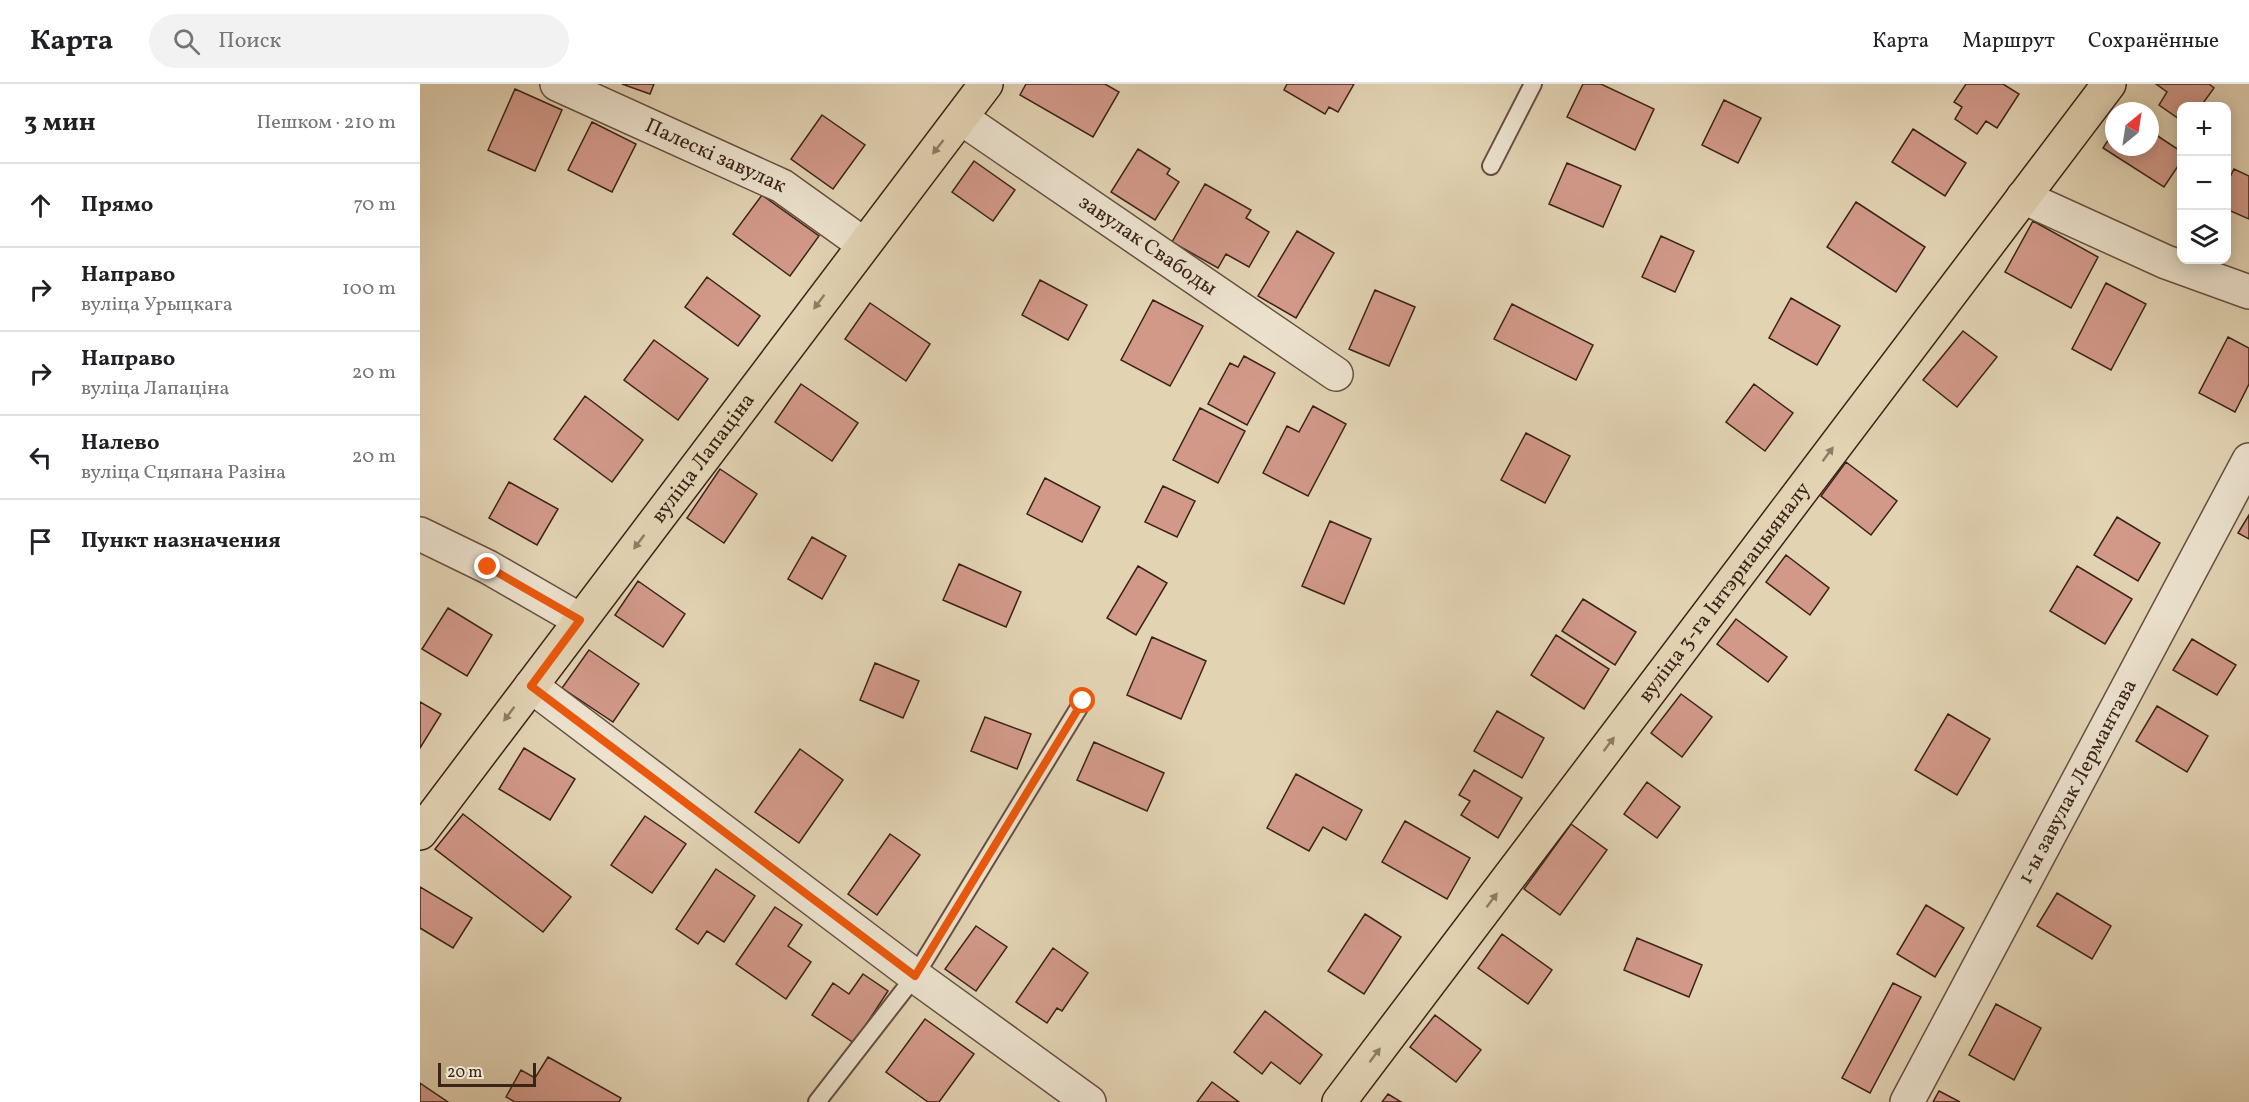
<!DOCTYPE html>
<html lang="ru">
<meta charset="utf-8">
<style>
body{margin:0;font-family:Vollkorn,serif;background:#f2f2f2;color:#202124}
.controls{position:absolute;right:18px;top:18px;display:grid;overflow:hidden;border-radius:12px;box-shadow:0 3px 15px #0003}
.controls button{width:54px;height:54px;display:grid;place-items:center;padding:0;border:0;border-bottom:2px solid #e0e0e0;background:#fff;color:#202124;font:30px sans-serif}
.compass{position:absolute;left:1685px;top:18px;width:54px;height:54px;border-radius:50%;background:#fff;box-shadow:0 3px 15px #0003;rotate:30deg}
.scale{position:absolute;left:18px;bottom:15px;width:98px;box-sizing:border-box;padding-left:6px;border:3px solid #3c2319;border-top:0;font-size:16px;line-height:21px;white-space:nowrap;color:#3c2319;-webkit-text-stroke:4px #ece2ce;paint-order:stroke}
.stop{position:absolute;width:18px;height:18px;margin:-14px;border:4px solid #ea580c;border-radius:50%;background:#fff}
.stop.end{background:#ea580c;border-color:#fff;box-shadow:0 2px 6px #0008}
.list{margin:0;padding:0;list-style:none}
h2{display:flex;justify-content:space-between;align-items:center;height:78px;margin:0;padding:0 24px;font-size:26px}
h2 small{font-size:20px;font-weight:400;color:#757577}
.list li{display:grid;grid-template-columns:39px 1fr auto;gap:18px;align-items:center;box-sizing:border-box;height:84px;padding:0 24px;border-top:2px solid #e0e0e0}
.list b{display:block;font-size:22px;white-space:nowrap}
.list p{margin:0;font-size:20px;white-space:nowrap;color:#757577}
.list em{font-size:20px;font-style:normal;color:#757577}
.icon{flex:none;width:33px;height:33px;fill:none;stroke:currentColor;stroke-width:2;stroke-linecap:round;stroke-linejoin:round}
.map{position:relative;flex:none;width:1829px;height:1018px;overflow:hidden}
header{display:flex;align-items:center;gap:36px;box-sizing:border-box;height:84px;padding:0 30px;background:#fff;border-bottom:2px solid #e0e0e0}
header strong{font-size:28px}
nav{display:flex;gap:33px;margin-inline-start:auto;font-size:21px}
.search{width:420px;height:54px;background:#f2f2f2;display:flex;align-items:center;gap:15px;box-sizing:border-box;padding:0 21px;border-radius:33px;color:#757577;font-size:22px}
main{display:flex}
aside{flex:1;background:#fff}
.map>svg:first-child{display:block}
.building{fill:#d29989;stroke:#3c2319;stroke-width:1.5}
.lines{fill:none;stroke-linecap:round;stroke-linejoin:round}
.service-casing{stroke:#664f40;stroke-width:20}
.minor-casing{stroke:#664f40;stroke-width:36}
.primary-casing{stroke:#3c2319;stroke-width:36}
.service{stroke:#ece2ce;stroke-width:16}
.minor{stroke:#ece2ce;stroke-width:33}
.primary{stroke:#e2d3b3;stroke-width:33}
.oneway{fill:#8f7b66}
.route{stroke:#ea580c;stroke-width:8}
.labels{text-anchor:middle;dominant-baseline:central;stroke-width:6;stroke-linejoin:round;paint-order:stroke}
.street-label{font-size:21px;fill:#3c2319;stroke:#ece2ce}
</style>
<header>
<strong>Карта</strong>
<div class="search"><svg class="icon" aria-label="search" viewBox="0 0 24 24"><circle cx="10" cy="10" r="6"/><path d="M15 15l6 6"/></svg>Поиск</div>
<nav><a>Карта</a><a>Маршрут</a><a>Сохранённые</a></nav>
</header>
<main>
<aside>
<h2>3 мин<small>Пешком · 210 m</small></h2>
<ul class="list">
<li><svg class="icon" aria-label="ahead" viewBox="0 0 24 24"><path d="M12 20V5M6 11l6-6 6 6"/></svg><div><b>Прямо</b></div><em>70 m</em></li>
<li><svg class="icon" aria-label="right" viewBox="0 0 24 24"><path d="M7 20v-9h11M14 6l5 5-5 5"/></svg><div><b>Направо</b><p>вуліца Урыцкага</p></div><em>100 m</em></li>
<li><svg class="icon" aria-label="right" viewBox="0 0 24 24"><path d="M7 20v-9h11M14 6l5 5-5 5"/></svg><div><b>Направо</b><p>вуліца Лапаціна</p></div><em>20 m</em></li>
<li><svg class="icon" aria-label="left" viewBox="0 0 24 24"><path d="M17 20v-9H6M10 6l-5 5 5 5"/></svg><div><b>Налево</b><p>вуліца Сцяпана Разіна</p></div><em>20 m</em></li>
<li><svg class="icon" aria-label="arrive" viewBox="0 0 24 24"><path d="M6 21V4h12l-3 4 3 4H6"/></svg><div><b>Пункт назначения</b></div></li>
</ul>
</aside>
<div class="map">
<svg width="1829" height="1018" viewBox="0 0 1829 1018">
<rect width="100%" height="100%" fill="#e2d3b3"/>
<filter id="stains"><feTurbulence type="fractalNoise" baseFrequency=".00333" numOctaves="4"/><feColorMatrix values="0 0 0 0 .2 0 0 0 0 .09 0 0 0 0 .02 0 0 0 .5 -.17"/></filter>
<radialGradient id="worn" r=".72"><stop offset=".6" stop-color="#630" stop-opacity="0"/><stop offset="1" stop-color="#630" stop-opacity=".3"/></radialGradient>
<path class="building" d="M202,0H234L230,10Z
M606,0H685L699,8L673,53L600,11Z
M867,0H934L918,28L909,23L905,30L864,6Z
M1163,0H1181L1234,25L1215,66L1147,33Z
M1546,0H1583L1599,10L1577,44L1566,37L1557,50L1535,35L1542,23L1534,18Z
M1736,0H1789L1794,4L1781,22H1762V37L1739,21L1747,8Z
M95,5L142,26L115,87L68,66Z
M1304,16L1341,34L1318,79L1282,61Z
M402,31L445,61L413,105L371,75Z
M172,38L216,60L192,108L148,86Z
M1493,45L1546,79L1525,112L1472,78Z
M1694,47V63H1730V47L1762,68V76L1744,103L1683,64Z
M718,65L750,85L747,90L759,98L735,136L691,108Z
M554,77L595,106L573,137L532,108Z
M1147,79L1201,102L1183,143L1129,120Z
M1814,85L1829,92V135L1806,125V101Z
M785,100L831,126L826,134L849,148L829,183L806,170L798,184L752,158Z
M342,111L399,152L370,192L313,150Z
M1436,118L1505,163L1476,208L1407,163Z
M1613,137L1678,173L1651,224L1585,188Z
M877,147L914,169L876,234L838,212Z
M1241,152L1274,167L1255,208L1222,193Z
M287,193L340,232L318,262L265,223Z
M620,196L667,221L648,256L602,231Z
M1686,199L1726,220L1691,286L1652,265Z
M955,206L995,223L969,282L929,265Z
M1371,214L1420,242L1397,281L1349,254Z
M733,216L783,242L750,302L701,276Z
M450,219L510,260L486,297L425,255Z
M1092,220L1173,261L1156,296L1074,255Z
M1543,247L1577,273L1537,323L1503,296Z
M1808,253L1829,264V300L1815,328L1779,309Z
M234,256L288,295L258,336L204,296Z
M824,272L855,289L827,341L788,320L810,279L818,283Z
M381,300L438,339L412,377L355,338Z
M1334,300L1373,329L1345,367L1306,338Z
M165,312L223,356L192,398L134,355Z
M893,322L926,340L888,412L843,389L867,342L879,348Z
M780,324L825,347L798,399L753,376Z
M1106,349L1150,372L1125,419L1081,396Z
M1426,378L1477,417L1451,451L1401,412Z
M300,385L337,410L304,459L267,434Z
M625,394L680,423L662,458L607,430Z
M89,398L138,425L117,461L69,434Z
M743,402L775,417L757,453L725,438Z
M1829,431V455L1818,449Z
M1697,433L1740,459L1718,497L1674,471Z
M910,437L951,455L924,520L882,502Z
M392,453L426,472L402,515L368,495Z
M1366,471L1409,504L1390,531L1346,498Z
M539,480L601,508L586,543L523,516Z
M718,482L747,499L716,551L687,534Z
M1657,482L1712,515L1685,560L1630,527Z
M218,497L265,530L243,563L195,531Z
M1163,515L1216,548L1195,581L1142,547Z
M28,524L72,551L47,592L2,565Z
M1316,535L1367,573L1348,598L1297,560Z
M1136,551L1189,585L1164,625L1111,591Z
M732,553L786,577L761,635L707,611Z
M1772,555L1816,581L1797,611L1753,586Z
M169,566L219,600L193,638L142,604Z
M455,579L499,597L483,634L440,616Z
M1261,610L1292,633L1262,673L1231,649Z
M0,618L21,630L0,664Z
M1737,622L1788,652L1767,688L1716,657Z
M1077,627L1124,654L1102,694L1054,667Z
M1528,630L1570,655L1537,711L1495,686Z
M565,633L611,650L597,685L551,667Z
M674,658L744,689L727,727L657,696Z
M104,664L155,695L130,736L79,705Z
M380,665L423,696L379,759L335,728Z
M1054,686L1102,714L1078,754L1041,731L1050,717L1039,711Z
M876,690L942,726L926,756L903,743L889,767L847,744Z
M1227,698L1260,723L1237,754L1204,730Z
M43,730L151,813L123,848L15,765Z
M225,732L266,760L232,809L191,781Z
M985,737L1050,774L1027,815L962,778Z
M1151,740L1187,766L1140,831L1104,805Z
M470,750L500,771L457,831L428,810Z
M296,785L335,812L304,858L287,847L278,860L256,845Z
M0,803L52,834L33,864L0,844Z
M1637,809L1691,842L1672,875L1617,842Z
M1506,821L1544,844L1515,893L1477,870Z
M355,823L382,841L368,862L391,878L366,915L316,880Z
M945,830L981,853L944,910L908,887Z
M556,842L587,863L556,907L525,885Z
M1082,850L1132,886L1108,920L1058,884Z
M1217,854L1282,881L1269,913L1204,886Z
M633,864L668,889L642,927L637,924L627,939L596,918Z
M443,890L468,907L434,959L392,931L413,899L429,910Z
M1473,899L1501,913L1450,1009L1422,994Z
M1576,920L1621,944L1594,996L1549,971Z
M845,927L902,971L880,1000L851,978L842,990L814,968Z
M1015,931L1061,966L1036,998L990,963Z
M505,935L554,970L519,1018H508L466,988Z
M128,973L201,1014L199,1018H95L86,1013L101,986L115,994Z
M792,998L819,1018H777Z
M0,999L28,1018H0Z
M1519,1007L1540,1018H1513Z
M968,1010L981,1018H962Z"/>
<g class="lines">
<g class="service-casing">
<path id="service" d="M1071,82L1113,0
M397,1018L495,892L663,617"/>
</g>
<g class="minor-casing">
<g id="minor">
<path id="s1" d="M137,0L362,102L443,160"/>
<path id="s2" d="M541,34L916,290"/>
<path d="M1603,113L1746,178L1829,208"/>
<path d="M0,450L68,483L160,536"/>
<path d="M111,602L495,892L669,1018"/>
<path id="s3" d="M1487,1018L1829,376"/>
</g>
</g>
<g class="primary-casing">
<g id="primary">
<path id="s4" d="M0,749L566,0"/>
<path id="s5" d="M919,1018L1689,0"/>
</g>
</g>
<use href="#service" class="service"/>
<use href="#minor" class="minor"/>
<use href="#primary" class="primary"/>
</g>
<defs><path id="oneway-solid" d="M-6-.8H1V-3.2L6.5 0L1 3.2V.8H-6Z" transform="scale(1.5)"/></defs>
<g class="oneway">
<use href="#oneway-solid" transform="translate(518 63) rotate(128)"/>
<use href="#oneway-solid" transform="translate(399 218) rotate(127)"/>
<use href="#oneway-solid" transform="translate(1408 370) rotate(-53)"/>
<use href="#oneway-solid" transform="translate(219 458) rotate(127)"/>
<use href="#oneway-solid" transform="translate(89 630) rotate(127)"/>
<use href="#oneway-solid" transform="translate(1189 660) rotate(-53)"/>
<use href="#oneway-solid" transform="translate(1072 816) rotate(-53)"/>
<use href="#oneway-solid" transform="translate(955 971) rotate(-53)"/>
</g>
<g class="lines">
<path class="route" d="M68,483L160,536L111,602L495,892L663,617"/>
</g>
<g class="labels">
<g class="street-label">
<text stroke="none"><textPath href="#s1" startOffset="174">Палескі завулак</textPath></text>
<text stroke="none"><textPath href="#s2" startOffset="226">завулак Свабоды</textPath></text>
<text stroke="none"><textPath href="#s4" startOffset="470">вуліца Лапаціна</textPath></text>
<text stroke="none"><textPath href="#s5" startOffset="639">вуліца 3-га Інтэрнацыяналу</textPath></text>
<text stroke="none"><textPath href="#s3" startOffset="363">1-ы завулак Лермантава</textPath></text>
</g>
</g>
<rect width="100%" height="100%" filter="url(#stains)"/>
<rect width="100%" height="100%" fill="url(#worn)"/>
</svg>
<div class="controls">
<button>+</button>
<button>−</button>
<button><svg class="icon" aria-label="layers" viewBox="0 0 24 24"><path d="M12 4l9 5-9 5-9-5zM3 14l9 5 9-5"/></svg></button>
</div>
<svg class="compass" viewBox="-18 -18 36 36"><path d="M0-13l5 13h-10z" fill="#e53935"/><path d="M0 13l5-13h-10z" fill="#757577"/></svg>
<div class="scale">20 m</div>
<div class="stop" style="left:663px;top:617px"></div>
<div class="stop end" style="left:68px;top:483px"></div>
</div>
</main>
